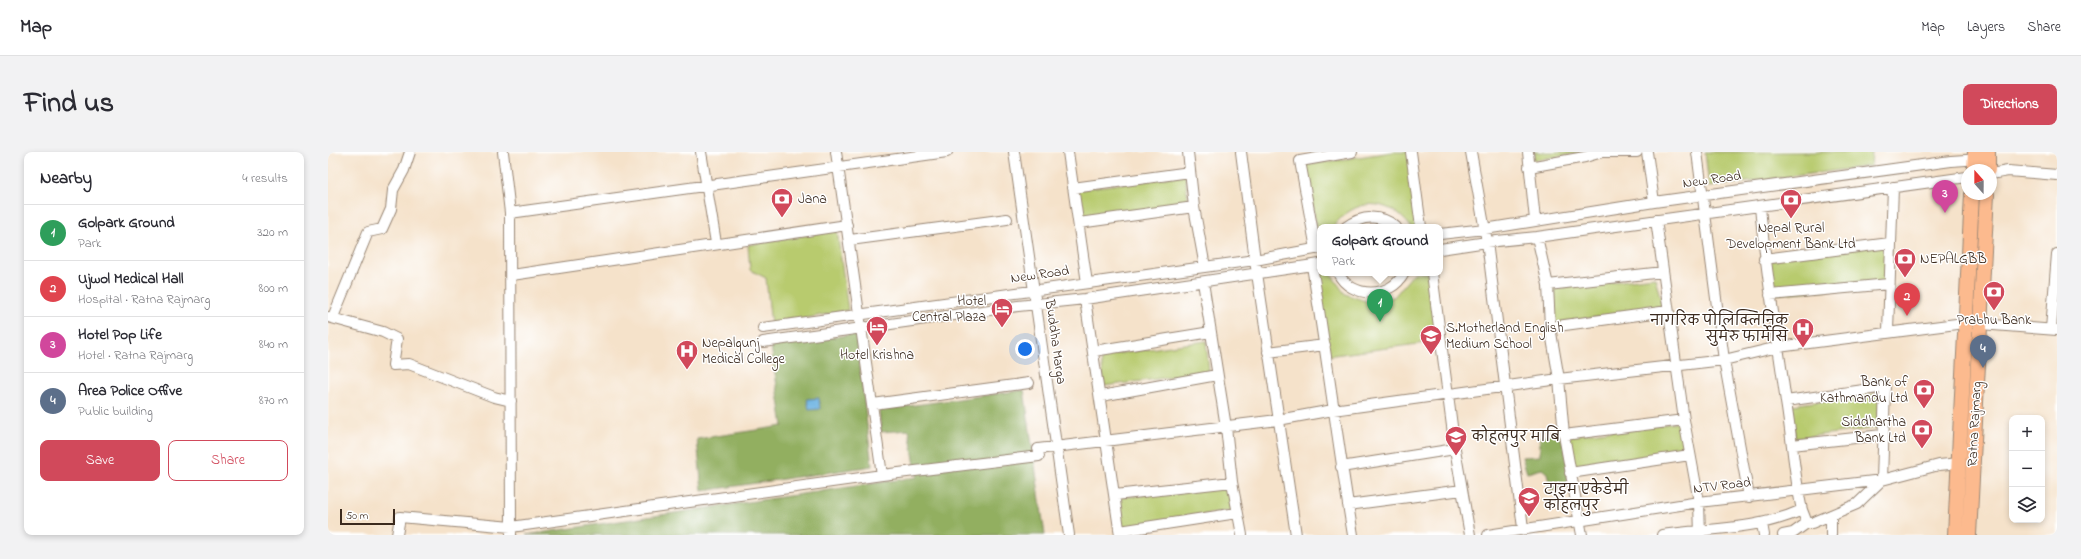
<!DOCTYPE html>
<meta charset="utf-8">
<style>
body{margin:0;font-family:"Indie Flower","Playpen Sans Deva",sans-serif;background:#f2f2f3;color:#2b2b33}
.controls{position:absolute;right:12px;bottom:12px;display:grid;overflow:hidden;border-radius:8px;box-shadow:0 2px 6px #0003}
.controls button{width:36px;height:36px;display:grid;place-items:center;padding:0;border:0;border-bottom:1px solid #e1e1e2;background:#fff;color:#2b2b33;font:20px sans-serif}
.compass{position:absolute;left:1633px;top:12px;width:36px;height:36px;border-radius:50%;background:#fff;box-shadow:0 2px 6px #0003;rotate:339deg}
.scale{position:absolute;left:12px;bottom:10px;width:55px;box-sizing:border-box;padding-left:4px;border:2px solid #3b2a1e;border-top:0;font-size:11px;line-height:14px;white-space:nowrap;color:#3b2a1e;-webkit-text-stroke:3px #fff;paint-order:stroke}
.you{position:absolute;left:697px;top:197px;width:14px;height:14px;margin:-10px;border:3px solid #fff;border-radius:50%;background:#1a73e8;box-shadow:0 0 0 6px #1a73e833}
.badge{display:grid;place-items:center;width:26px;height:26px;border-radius:50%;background:#d1495b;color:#fff;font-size:13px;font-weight:700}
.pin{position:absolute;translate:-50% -33px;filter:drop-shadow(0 1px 2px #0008)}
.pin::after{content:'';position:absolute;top:21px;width:14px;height:12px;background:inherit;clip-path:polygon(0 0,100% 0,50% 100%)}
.popup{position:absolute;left:989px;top:72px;width:126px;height:52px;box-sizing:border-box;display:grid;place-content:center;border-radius:8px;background:#fff;filter:drop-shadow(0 1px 3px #0005);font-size:13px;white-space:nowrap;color:#7c7c81}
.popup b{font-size:15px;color:#2b2b33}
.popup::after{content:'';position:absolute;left:50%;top:100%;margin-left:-8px;border:8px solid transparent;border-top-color:#fff}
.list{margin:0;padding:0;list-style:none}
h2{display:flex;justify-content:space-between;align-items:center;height:52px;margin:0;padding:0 16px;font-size:17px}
h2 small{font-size:13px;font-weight:400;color:#7c7c81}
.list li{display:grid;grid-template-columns:26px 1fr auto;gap:12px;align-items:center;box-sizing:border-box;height:56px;padding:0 16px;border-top:1px solid #e1e1e2}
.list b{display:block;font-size:15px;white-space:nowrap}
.list p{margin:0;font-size:13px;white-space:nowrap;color:#7c7c81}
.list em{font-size:13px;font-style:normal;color:#7c7c81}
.actions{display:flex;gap:8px;padding:12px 16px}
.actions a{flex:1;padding:9px 0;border:1px solid #d1495b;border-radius:8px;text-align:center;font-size:14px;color:#d1495b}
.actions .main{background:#d1495b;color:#fff}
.icon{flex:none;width:22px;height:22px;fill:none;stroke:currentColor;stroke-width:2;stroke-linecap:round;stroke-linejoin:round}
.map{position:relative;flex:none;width:1729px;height:383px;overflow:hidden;border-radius:8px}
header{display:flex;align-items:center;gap:24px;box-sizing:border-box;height:56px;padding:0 20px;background:#fff;border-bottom:1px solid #e1e1e2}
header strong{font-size:19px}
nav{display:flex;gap:22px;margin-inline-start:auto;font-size:14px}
.intro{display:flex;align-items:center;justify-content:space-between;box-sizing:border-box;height:96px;padding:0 24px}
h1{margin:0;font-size:28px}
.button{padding:10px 18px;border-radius:8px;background:#d1495b;color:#fff;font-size:14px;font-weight:700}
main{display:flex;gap:24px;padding:0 24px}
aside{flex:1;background:#fff;border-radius:8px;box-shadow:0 2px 6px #0003}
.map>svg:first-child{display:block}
.green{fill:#b8cb6e;stroke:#7a7a46}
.forest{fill:#92af61;stroke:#666c40}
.water{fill:#6ab2e2;stroke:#526e80}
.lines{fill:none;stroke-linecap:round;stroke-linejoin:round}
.minor-casing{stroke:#988674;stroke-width:12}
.highway-casing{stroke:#988674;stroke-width:16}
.minor{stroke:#fff;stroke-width:10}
.highway{stroke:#fcba8e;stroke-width:14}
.labels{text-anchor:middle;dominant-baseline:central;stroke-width:3;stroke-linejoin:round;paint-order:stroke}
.street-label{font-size:14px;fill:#3b2a1e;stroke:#fff}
.poi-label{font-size:14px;fill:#3b2a1e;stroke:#fff;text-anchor:start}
</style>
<header>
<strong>Map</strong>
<nav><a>Map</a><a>Layers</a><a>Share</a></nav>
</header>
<div class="intro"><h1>Find us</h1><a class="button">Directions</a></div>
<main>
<aside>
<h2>Nearby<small>4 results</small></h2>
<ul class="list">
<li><span class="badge" style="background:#2e9e5b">1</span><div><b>Golpark Ground</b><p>Park</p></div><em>320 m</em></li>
<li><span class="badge" style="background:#e0444e">2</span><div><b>Ujwol Medical Hall</b><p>Hospital · Ratna Rajmarg</p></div><em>800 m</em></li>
<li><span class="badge" style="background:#d1479c">3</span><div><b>Hotel Pop Life</b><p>Hotel · Ratna Rajmarg</p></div><em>840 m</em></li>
<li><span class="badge" style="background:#5c6f8a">4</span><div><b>Area Police Offive</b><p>Public building</p></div><em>870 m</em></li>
</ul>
<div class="actions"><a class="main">Save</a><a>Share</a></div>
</aside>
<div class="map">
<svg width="1729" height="383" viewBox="0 0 1729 383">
<rect width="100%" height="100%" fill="#fff"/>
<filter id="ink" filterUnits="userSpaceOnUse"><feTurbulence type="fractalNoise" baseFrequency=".025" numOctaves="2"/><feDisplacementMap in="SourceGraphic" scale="8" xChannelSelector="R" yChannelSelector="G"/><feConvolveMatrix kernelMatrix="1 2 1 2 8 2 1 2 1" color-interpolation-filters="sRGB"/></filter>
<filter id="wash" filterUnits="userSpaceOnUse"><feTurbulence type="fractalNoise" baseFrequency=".012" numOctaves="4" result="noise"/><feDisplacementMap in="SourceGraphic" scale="16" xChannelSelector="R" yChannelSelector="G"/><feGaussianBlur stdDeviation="0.9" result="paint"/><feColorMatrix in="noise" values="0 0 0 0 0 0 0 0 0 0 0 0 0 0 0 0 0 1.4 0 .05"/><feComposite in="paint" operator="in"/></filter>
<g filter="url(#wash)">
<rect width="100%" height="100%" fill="#f5e2ca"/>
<path class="green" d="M1064,0H1080L1091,75H1083C1060,45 1027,45 1005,75H992V93L977,13Z
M1206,0H1262L1206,8Z
M1377,0H1544L1543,14L1381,35Z
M857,23L861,54L752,68L747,38Z
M509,78L520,158L443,173L438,126L422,118L420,93Z
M1562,91L1561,132L1442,143L1436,107Z
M1002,121L1017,142L1043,151L1066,145L1086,121H1102L1113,189L998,204L987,122Z
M1327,125L1335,156L1227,171L1224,137Z
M878,189L881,220L776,234L773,204Z
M1553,241L1550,276L1467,286L1464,253Z
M1355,270L1361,301L1245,320L1238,284Z
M900,333L905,358L793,376L790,346Z"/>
<path class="forest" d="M528,182L544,314L374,339L369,287L455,274L443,194Z
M696,238L717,383H198L589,325L581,278L553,280L551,258Z
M1230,278C1238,295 1242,317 1239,336L1223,339L1219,321L1214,317L1199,321L1194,305L1212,304V285Z"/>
<path class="water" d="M491,246L492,257L481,258L479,247Z"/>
</g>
<g filter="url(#ink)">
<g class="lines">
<g class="minor-casing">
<path id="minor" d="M175,0L182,61L183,383
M373,0L388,91
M508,0L554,323
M686,0L741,383
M740,0L759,131
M860,0L866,55L877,115
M913,0L927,108L968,383
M1083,0L1093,75
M1143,0L1159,90L1195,376
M1200,0L1207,68
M1319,0L1326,50
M1369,0L1396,208L1421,345
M1201,15L1257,5L1274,0H1309
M1663,22L1680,19L1729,23
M745,36L862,20
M1432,55C1438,121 1449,185 1458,250C1464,286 1466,323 1474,358
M182,61L619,0
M1328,68L1356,268L1371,350L1372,383
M751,71L866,55
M1018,75C1034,63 1053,62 1068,75
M1112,82L1157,77L1326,50L1623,9L1653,7
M1209,85L1220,133L1222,175L1231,227L1236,283L1254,383
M522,88L679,67
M988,97L972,9L1024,0
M1112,97L1159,90L1209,85L1639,25
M1436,107L1562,91
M984,114C999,204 1010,294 1025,383
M1010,121C1023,147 1063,147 1076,121
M1104,121L1127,297L1142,383
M184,123L519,73
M875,130L898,275L904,330L914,383
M1220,133L1335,120
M1442,143L1561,132
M757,147L792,383
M0,165L55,180L69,187L65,213L81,212L166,245L183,249
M5,165L40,80L54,77L63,57L65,38L76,18L82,0
M1652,172L1729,178
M1222,175L1340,159
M435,176L927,108L992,96
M1723,177L1729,102
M1560,179L1565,35
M435,190L690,154L757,147L992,112
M766,199L883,180
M940,200L997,193
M773,244L889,223
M545,252L701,231
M1236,283L1356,268
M1464,293L1554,283
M710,297L950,268L1005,258L1231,227L1396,208L1450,195L1636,171
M1013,315L1127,297
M1242,321L1362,303
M787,343L904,330
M1020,353L1134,338
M1434,372L1436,383
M792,379L909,361
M69,383L72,365L183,375L554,323L711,304
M1160,383L1371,350L1554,328L1611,313L1632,311
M1334,383C1381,376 1430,378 1474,358L1479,371H1484L1529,352L1554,328L1557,235L1458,249
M1455,383L1465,381L1479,371
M1503,383V363"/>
</g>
<g class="highway-casing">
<path id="highway" d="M1646,18L1647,0
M1660,18V0
M1627,383L1644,42
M1641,383L1659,42"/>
</g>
<use href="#minor" class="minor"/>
<use href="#highway" class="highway"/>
</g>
</g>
<defs>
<g id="bank-pin" transform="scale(1.15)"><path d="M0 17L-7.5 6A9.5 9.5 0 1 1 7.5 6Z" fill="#d1495b" stroke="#fff"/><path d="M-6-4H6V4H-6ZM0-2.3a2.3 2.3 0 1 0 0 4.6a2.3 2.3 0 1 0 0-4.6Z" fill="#fff"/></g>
<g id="hotel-pin" transform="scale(1.15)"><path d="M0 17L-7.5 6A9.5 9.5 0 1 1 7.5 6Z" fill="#d1495b" stroke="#fff"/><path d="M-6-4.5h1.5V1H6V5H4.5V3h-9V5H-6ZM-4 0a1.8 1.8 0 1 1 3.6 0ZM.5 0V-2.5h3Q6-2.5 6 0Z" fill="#fff"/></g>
<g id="hospital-pin" transform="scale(1.15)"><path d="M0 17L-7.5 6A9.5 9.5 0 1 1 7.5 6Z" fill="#d1495b" stroke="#fff"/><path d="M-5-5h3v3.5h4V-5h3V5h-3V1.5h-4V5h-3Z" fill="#fff"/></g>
<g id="school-pin" transform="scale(1.15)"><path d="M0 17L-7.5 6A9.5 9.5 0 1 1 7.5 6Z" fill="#d1495b" stroke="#fff"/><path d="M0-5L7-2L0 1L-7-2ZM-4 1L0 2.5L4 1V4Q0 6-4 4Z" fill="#fff"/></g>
</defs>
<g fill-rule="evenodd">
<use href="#bank-pin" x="454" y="47"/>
<use href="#bank-pin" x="1463" y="48"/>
<use href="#bank-pin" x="1577" y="107"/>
<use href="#bank-pin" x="1666" y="140"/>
<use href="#hotel-pin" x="674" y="157"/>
<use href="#hotel-pin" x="549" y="175"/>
<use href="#hospital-pin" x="1475" y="177"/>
<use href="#school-pin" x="1103" y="184"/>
<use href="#hospital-pin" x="359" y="199"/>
<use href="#bank-pin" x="1596" y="238"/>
<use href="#bank-pin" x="1594" y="278"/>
<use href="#school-pin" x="1128" y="285"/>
<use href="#school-pin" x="1201" y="346"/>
</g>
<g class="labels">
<g class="street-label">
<text transform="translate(1384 28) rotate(-8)">New Road</text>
<text transform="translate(712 123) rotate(-8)">New Road</text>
<text transform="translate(727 190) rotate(82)">Buddha Marga</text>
<text transform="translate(1647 272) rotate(-87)">Ratna Rajmarg</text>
<text transform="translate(1394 334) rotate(-7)">NTV Road</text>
</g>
<g class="poi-label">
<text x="470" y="47">Jana</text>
<text x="1463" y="76" text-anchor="middle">Nepal Rural<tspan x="1463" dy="16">Development Bank Ltd</tspan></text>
<text x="1592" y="107">NEPALGBB</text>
<text x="658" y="149" text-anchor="end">Hotel<tspan x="658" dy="16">Central Plaza</tspan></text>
<text x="1666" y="168" text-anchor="middle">Prabhu Bank</text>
<text x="1460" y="169" text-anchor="end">नागरिक पोलिक्लिनिक<tspan x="1460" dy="16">सुमेरु फार्मेसि</tspan></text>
<text x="1118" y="176">S.Motherland English<tspan x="1118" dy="16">Medium School</tspan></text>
<text x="374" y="191">Nepalgunj<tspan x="374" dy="16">Medical College</tspan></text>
<text x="549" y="203" text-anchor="middle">Hotel Krishna</text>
<text x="1580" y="230" text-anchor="end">Bank of<tspan x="1580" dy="16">Kathmandu Ltd</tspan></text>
<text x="1578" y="270" text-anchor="end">Siddhartha<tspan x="1578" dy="16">Bank Ltd</tspan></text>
<text x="1144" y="285">कोहलपुर माबि</text>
<text x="1216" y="338">टाइम एकेडेमी<tspan x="1216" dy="16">कोहलपुर</tspan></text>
</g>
</g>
</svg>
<div class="controls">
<button>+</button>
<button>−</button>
<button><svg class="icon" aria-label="layers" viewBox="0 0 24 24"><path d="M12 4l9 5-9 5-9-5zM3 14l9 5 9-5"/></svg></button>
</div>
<svg class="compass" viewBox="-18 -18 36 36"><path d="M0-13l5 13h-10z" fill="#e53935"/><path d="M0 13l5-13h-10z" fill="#7c7c81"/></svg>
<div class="scale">50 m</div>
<div class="you"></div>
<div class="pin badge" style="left:1052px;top:170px;background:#2e9e5b">1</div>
<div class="popup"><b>Golpark Ground</b>Park</div>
<div class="pin badge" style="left:1579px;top:164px;background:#e0444e">2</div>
<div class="pin badge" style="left:1617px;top:61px;background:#d1479c">3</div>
<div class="pin badge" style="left:1655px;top:216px;background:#5c6f8a">4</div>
</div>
</main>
